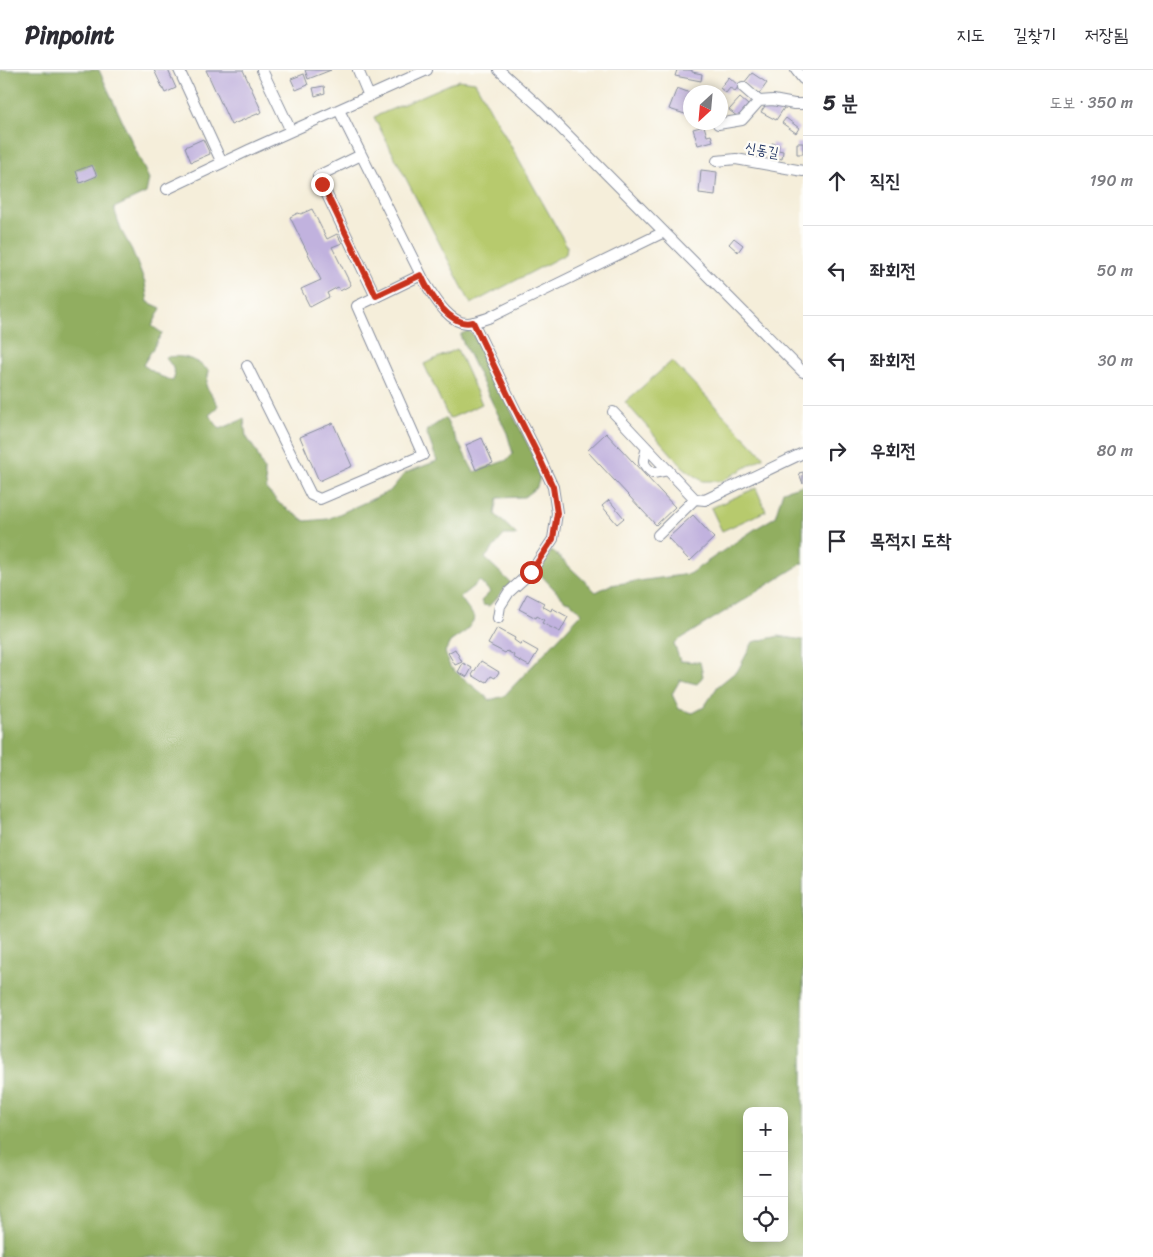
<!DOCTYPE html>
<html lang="ko">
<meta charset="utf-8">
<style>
body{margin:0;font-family:Sriracha,"Poor Story",sans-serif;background:#f7f7f7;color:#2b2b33}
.controls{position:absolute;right:15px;bottom:15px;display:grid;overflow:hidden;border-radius:10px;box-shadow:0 2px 8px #0003}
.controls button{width:45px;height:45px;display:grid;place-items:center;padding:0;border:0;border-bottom:1px solid #e1e1e2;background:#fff;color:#2b2b33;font:25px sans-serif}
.compass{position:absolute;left:683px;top:15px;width:45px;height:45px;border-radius:50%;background:#fff;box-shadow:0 2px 8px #0003;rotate:206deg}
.stop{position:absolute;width:15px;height:15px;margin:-11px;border:4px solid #c8321e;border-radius:50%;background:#fff}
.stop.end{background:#c8321e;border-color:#fff;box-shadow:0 1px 5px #0008}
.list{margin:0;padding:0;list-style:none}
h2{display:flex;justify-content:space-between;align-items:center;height:65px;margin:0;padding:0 20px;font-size:21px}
h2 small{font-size:16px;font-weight:400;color:#7c7c81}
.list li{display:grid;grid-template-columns:32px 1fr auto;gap:15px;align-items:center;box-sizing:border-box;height:90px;padding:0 20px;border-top:1px solid #e1e1e2}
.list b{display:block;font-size:19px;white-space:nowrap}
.list em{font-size:16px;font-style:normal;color:#7c7c81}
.icon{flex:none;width:28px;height:28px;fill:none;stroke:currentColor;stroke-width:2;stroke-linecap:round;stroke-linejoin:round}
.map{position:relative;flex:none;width:803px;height:1187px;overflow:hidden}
header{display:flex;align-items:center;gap:30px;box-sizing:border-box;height:70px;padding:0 25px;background:#fff;border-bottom:1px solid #e1e1e2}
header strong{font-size:24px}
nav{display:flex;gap:28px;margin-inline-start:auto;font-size:18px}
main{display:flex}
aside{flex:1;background:#fff}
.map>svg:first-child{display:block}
.green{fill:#b7ca6d;stroke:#697c66}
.forest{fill:#91ae60;stroke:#566e5f;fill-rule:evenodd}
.building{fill:#c1b2de}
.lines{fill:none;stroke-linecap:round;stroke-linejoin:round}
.minor-casing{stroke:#888e9c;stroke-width:12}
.minor{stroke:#fff;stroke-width:10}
.route{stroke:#c8321e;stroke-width:6}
.labels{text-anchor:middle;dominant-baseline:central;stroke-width:4.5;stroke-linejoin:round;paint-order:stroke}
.street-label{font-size:14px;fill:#1b2f5e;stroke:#fdfcf7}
</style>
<header>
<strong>Pinpoint</strong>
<nav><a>지도</a><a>길찾기</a><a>저장됨</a></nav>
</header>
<main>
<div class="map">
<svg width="803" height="1187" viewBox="0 0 803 1187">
<rect width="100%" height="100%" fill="#fdfcf7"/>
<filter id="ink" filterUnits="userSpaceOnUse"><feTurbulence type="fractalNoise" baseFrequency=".02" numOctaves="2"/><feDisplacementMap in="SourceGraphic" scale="10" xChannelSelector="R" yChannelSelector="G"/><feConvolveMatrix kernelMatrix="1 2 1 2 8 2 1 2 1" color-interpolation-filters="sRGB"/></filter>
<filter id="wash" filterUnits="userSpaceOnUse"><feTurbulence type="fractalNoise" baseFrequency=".0096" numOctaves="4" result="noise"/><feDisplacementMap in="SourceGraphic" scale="20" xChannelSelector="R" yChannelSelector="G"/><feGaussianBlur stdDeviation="1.12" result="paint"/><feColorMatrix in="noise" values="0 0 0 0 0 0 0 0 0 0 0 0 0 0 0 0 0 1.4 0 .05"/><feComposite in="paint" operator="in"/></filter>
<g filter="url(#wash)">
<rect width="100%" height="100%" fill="#f5eeda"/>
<path class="green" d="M459,10L475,12L567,176L566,184L471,234L374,47Z
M457,279L482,334L449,349L424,294Z
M672,291L764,387L722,411H702L683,397L625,332Z
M756,418L766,441L722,461L711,438Z"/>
<path class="forest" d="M0,0H99L149,109L146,123L114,138L121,160L132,180L145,213L148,232L161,238L152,256L162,263L143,295L160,306L173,311L175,304L172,296L165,287C184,285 194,288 209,301L206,316L218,335L215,340L209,345L220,359L244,349L246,366L256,381L264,400L267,420L280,434L305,451L328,449L390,421L405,403L437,391L426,361L445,348L474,402L507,390L513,384L507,363L461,268V264L468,261L473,264L535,389L540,407L537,417L524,427L498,428L495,444L517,465H504L485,488L511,513L489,536L483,535L481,531L490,522L480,511L460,527L475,548L466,561L450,572L445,582L450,597L490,630L504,626L582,543L570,532L565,531L541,505V498L552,480L596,522L610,515L689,504L755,459L775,447L783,421L803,415V493L674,573L680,591L700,592L703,606L697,614L680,610L672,624L679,639L693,643L704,637L718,616L738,600L753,572L779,566L803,570V1187H0ZM747,1041H784V1168H747Z"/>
<g id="blocks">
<path class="building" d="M154,0H168L176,18L165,23Z
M206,0H243L262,42L231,55Z
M305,0H331L308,9Z
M677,0H692V2L702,4L701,11L675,6Z
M752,3L767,13L759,24L744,13Z
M304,4L308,15L296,20L291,9Z
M729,7L739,16L735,21L730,18L726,23L720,18Z
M324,16L325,23L315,26L313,18Z
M677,18L690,23V28L685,44L669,39Z
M740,28L748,35L738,47L729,40Z
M774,32L784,38L776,50L761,42L767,33Z
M786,48L799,58L796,63L782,53Z
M704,56L707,66L711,65L713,71L698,75L693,59Z
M203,69L210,84L191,92L185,77Z
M772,73L779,75L778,80L783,81L782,89L770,86Z
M797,73H803V84H797Z
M92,95L97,106L80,113L76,101Z
M701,100L717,102L715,125L699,123Z
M312,139L327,169L337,164L342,173L332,177L351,215L340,221L338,217L327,223L329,227L310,237L301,219L321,210L290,147L298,143L301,144Z
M734,168L743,175L738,182L729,174Z
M333,353L352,396L319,411L300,367Z
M606,363L675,437L656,455L587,381Z
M482,368L493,393L476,400L466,375Z
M803,402V414L799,403Z
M609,430L624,448L617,454L602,436Z
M693,445L714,468L690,491L668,468Z
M527,524L544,533L542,536L551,541L552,538L568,547L560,562L542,553L544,550L537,546L536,548L519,539Z
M497,558L515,568L514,570L521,575L522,572L538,581L529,596L513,587L514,585L507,581L505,583L488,574Z
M455,579L462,592L455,595L448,583Z
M481,591L499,602L495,608L491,606L487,612L483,610L482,611L472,605Z
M463,593L472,598L467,607L458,602Z"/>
</g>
</g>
<g filter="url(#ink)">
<use href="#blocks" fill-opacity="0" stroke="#888e9c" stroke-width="1"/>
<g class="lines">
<g class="minor-casing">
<path id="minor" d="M179,0L222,93
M262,0L291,61
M358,0L369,26
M499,0L540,37L803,302
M796,0L803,9
M743,17L759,31
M339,40L424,211C433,225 449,255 469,253C475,252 482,250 488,248L664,162
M718,52V54L742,50L759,31L773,30L794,34H803
M361,85L318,106L376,227L421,205
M717,91L736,89L803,101
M167,119L249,80L427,0
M473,252L510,329L540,389L553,417L557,443L553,469L531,502L509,522L500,536L498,548
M247,296L311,425L320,429L423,385L357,236L376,227
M613,342L695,429L705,430L803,383
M647,378C643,391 641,394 653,403L668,400
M658,465L695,429"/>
</g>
<use href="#minor" class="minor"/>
</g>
</g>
<g class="lines" filter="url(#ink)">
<path class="route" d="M322,114L376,226L421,205C429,223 450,258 473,252L510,329L540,389L553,417L557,443L553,469L531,502"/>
</g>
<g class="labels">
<g class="street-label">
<text transform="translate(762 80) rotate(10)">신동길</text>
</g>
</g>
</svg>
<div class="controls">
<button>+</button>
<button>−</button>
<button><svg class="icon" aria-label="locate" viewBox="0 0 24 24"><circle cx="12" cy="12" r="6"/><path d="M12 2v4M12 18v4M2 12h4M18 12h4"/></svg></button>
</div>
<svg class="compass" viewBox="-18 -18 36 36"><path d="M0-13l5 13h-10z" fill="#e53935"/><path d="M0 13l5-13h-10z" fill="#7c7c81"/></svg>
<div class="stop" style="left:531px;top:502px"></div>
<div class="stop end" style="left:322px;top:114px"></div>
</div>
<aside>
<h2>5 분<small>도보 · 350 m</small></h2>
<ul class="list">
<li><svg class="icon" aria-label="ahead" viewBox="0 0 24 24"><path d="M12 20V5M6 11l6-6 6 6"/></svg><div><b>직진</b></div><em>190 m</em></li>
<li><svg class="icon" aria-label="left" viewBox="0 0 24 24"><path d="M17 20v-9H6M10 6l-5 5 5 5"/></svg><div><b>좌회전</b></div><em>50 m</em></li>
<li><svg class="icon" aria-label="left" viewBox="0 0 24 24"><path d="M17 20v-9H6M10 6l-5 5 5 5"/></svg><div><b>좌회전</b></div><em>30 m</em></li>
<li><svg class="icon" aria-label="right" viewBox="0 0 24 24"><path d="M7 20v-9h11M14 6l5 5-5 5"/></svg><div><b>우회전</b></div><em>80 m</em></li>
<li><svg class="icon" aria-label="arrive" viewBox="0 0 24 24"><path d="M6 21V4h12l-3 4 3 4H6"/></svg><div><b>목적지 도착</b></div></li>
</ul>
</aside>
</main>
